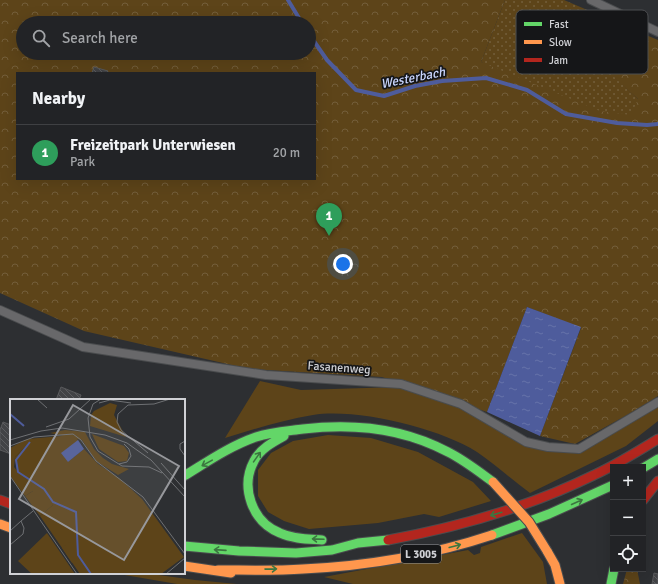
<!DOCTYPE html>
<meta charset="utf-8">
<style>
body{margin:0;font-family:Signika,sans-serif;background:#2e2f32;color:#f1f3f6}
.controls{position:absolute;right:12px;bottom:12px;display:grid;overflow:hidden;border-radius:0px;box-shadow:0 4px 16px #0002}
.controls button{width:36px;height:36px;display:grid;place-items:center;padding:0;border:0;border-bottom:1px solid #3f4043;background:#222326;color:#f1f3f6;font:20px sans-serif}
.you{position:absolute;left:343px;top:264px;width:14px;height:14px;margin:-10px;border:3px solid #fff;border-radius:50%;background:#1a73e8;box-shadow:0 0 0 6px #1a73e833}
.badge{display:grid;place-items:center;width:26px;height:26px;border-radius:50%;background:#d93025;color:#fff;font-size:13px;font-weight:700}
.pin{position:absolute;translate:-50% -33px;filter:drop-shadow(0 1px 2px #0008)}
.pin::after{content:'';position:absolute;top:21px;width:14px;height:12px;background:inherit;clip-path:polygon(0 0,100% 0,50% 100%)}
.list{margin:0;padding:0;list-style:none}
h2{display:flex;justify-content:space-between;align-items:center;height:52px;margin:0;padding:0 16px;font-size:17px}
h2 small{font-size:13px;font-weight:400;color:#a2a4a7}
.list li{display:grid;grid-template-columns:26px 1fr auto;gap:12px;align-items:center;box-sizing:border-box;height:56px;padding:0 16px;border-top:1px solid #3f4043}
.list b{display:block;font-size:15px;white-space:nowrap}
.list p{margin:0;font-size:13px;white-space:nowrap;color:#a2a4a7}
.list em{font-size:13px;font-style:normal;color:#a2a4a7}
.icon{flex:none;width:22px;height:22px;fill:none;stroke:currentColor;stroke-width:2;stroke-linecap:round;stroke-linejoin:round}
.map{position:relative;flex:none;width:658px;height:584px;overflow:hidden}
.search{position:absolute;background:#222326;box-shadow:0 4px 16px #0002;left:16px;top:16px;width:300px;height:44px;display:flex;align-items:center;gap:10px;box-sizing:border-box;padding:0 14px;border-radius:22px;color:#a2a4a7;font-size:15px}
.panel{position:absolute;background:#222326;box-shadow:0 4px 16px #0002;left:16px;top:72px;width:300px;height:108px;border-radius:0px}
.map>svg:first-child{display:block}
.grass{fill:#5d4419}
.park{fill:url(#park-crowns);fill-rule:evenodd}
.garden{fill:url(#garden-dots)}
.water{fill:url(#water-ripples)}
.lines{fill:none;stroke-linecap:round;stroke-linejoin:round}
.stream{stroke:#4e5c9c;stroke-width:4}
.building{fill:url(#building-back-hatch);stroke:#595a5c}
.lane-casing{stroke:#4a4c4e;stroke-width:10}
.fast-casing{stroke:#4a4c4e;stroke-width:11}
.slow-casing{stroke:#4a4c4e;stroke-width:11}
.jam-casing{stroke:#4a4c4e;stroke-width:11}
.lane{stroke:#68686a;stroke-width:8}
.fast{stroke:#63d668;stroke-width:9}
.slow{stroke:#ff974d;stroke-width:9}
.jam{stroke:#b3261e;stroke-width:9}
.slow-bridge-casing{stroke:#4a4c4e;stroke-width:11;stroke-linecap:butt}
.slow-bridge{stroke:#ff974d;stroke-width:9}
.oneway{stroke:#3c7640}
.labels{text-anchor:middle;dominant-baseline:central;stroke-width:3.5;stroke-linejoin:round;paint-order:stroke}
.shield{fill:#151618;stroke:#98999c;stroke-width:1}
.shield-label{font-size:11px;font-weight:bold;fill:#d0d1d5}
.street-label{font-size:12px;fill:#d0d1d5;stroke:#151618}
.water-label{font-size:13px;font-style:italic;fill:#cad6fe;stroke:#151618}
.inset-river{fill:none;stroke:#4e5c9c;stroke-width:2}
.inset-road{fill:none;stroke:#6e7073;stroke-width:1}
.view{fill:#97989c;fill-opacity:0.15;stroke:#97989c;stroke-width:2}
.inset-edge{fill:none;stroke:#d0d1d5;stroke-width:2}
.key{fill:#151618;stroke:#4d4e51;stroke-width:1}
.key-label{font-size:11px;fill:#d0d1d5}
</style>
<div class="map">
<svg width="658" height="584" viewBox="0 0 658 584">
<defs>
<pattern id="park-crowns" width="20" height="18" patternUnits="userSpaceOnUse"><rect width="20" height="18" fill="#5d4419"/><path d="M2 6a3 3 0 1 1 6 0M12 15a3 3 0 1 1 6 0" fill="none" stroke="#735e3a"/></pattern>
<pattern id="garden-dots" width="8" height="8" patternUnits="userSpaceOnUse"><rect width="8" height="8" fill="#5d4419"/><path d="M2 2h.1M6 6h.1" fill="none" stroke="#735e3a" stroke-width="1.8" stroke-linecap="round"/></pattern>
<pattern id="water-ripples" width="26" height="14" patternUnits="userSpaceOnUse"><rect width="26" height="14" fill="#4e5c9c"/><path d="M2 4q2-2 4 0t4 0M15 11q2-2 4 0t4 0" fill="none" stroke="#6672a9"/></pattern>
<pattern id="building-back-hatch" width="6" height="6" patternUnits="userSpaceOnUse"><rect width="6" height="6" fill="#424346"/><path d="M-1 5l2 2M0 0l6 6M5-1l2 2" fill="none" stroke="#5c5d60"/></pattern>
</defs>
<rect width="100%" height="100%" fill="#2d2f32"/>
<path class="grass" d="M260,381L301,390L398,387L459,406L523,445L547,451L581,453L658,406V421L626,446L530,493C512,480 495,464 477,452C439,428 357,408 313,415C283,420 254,429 225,438Z
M328,435L371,438L418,452L473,482L491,501L439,517L424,514L378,523L309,529L284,521L268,512L258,496V470L271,453L293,441Z
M522,533L543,562L547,584H353L324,577L468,550L474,555L480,553L481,547Z
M113,573H144L195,580L237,584H177Z"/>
<path class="park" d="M0,0H505L481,62L638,99L611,75L634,30L658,40V396L634,411L575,444L540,436L581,328L527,307L487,412L382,377L249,369L84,331L0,293ZM23,23H309V53H23ZM17,73H315V179H17Z
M627,569H637L640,584H623Z"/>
<path class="garden" d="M505,0H564L634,30L612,75L638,99L631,115L600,111L481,62Z"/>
<path class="water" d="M527,307L581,327L540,436L487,412Z"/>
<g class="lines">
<path class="stream" d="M288,0L302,23
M309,34L327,60L356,90L384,96L415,86L442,81L486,78L527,90L566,114L617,123L647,125L658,124"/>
</g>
<path class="building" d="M94,67L108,71L107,73H92Z
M61,387L81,395L79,400H56Z
M3,422L11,425V454L0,450V430Z
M654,573L658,574V584H652Z"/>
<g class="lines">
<g class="lane-casing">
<path id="lane" d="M591,0L658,32
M0,310L83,347L266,375L401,384L461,404L526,442L548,447L579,449L658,402"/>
</g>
<g class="fast-casing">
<path id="fast" d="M284,436C273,442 260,449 254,461C240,487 252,522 280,533C293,539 308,539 322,540
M643,468L658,459
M184,476C207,462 230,446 256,437C271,432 288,431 303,429C353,423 403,428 448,452C464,460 478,471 493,482
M492,535L549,514L613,485
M184,546L239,551L296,553L332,550L358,543L388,540
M611,584L614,569"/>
</g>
<g class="slow-casing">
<path id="slow" d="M0,524L11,528
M547,551L555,565L560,584
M184,566L231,573
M218,570C246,570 275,571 303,569C366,566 432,555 492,535"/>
</g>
<g class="jam-casing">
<path id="jam" d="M0,500L11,504
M643,500L658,481
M388,540C459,527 529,507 594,475C616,465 637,452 658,439"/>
</g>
<use href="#lane" class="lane"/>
<use href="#fast" class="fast"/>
<use href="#slow" class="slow"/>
<use href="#jam" class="jam"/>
<g class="slow-bridge-casing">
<path id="slow-bridge" d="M493,482L529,522L547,551"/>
</g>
<use href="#slow-bridge" class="slow-bridge"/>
</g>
<defs><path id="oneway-shaft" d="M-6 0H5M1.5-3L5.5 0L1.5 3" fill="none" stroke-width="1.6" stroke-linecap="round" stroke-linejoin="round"/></defs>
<g class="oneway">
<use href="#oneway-shaft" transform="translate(257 457) rotate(-55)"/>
<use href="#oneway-shaft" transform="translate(207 463) rotate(151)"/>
<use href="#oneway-shaft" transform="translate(577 502) rotate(-24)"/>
<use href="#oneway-shaft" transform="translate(496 514) rotate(164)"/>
<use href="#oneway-shaft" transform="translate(318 539) rotate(-178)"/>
<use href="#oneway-shaft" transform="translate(455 546) rotate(-15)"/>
<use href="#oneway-shaft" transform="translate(220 550) rotate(-176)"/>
<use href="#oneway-shaft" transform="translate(271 569) rotate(-1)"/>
</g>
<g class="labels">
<rect class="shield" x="401" y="545" width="40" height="18" rx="3"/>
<g class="shield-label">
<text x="421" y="554">L 3005</text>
</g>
<g class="street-label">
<text transform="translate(339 368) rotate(4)">Fasanenweg</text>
</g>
<g class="water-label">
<text transform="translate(413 78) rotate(-11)">Westerbach</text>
</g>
</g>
<g transform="translate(10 399)">
<rect width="175" height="175" fill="#2d2f32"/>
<path d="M100,4L107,6L104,16L116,38L80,27L81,16L84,12ZM55,31L75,33L84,50L93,59L102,65L119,70L108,76L86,62L72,41L40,34ZM82,35L114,47L119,54L117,62L108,63L89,50ZM37,134L65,175H22L8,162Z" fill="#5d4419"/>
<path d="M63,36L68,41L58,63L74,50L88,65L109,79L132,100L174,158L151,175H70L30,117L43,106L23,92L15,97L3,81L7,74L5,58L17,46V40Z" fill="#5d4419"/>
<path d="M17,40V46L5,58L4,68L11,77L3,81L0,76V49ZM24,84L43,106L30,117L15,97L23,92L21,86ZM67,138L69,159L62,164L52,149Z" fill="#5d4419"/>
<path d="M68,41L74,50L58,63L51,54Z" fill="#4e5c9c"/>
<path class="inset-river" d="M0,15L14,27M20,43L6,61L8,73L34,90L43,103L66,113L68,156L81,175"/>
<path class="inset-road" d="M27,0L37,9M91,0L83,5L78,19L80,38L88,52L112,67L139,68L152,74M122,0H146M89,4L100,1L121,4M36,28L59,20L81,0M0,41L31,32L52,29L95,36L117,44L141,61L175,98M175,42L170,45V50L175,57M0,47L24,38L63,35L71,41L86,62L133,98L175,155M138,54L111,31L107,23L108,15L118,6L144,5L160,0M151,64L175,91M109,65L117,63L121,57L119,50L114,45M0,77L67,175M0,132L11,122M0,146L13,135L14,129L11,122L23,112M156,175L175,159"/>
<path class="view" d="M63,6L169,67L114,161L9,100Z"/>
<rect width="175" height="175" class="inset-edge"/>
</g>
<rect x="516" y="10" width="132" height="64" rx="6" class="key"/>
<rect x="524" y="22" width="18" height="4" fill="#63d668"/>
<rect x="524" y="40" width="18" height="4" fill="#ff974d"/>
<rect x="524" y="58" width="18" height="4" fill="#b3261e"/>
<g class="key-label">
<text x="549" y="28">Fast</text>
<text x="549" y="46">Slow</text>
<text x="549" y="64">Jam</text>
</g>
</svg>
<div class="controls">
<button>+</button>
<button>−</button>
<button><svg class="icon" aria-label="locate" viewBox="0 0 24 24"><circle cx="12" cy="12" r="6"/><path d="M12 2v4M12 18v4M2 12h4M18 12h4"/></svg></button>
</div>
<div class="you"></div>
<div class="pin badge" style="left:329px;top:236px;background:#2e9e5b">1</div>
<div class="search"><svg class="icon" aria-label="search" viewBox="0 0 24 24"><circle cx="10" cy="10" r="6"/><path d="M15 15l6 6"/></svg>Search here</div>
<section class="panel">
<h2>Nearby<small></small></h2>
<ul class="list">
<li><span class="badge" style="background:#2e9e5b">1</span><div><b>Freizeitpark Unterwiesen</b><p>Park</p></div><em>20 m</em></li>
</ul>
</section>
</div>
